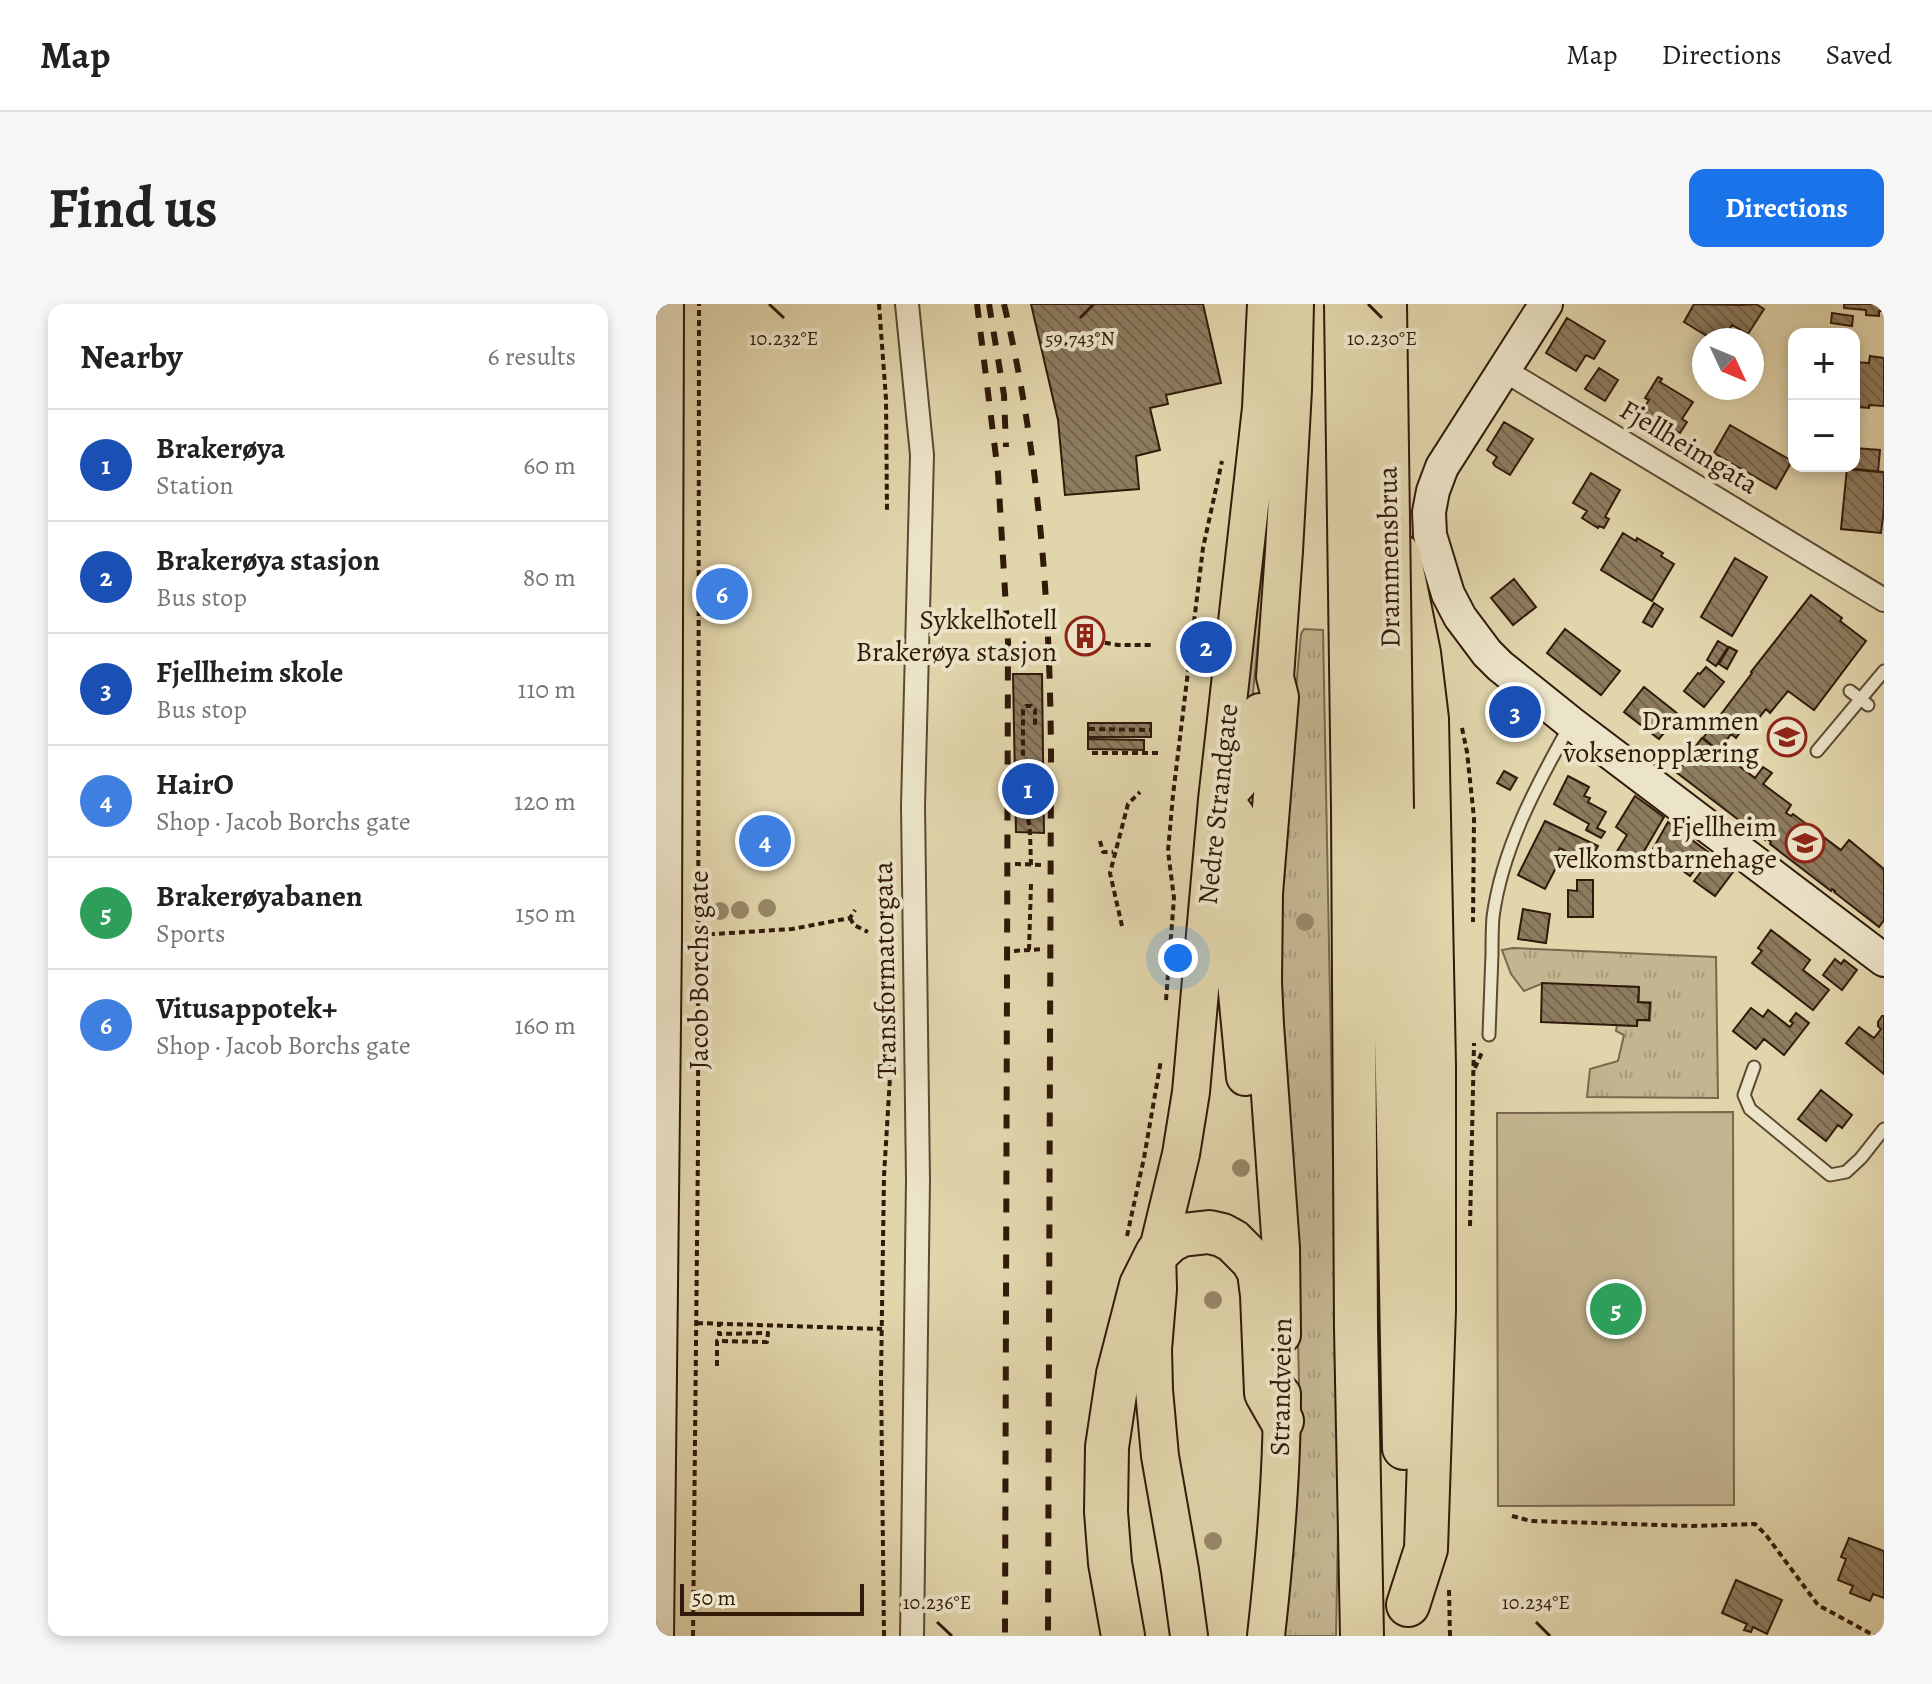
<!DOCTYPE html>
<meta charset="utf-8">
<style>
body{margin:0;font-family:Alegreya,serif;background:#f6f6f6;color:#222}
.controls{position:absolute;right:24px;top:24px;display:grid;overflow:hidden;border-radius:16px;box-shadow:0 4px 12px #0003}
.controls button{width:72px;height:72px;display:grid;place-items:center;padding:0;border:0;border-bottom:2px solid #e0e0e0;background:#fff;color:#222;font:40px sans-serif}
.compass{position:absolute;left:1036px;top:24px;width:72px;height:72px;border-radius:50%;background:#fff;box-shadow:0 4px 12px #0003;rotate:134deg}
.scale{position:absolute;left:24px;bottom:20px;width:184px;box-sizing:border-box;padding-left:8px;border:4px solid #311a0a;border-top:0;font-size:22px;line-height:28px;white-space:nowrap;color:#311a0a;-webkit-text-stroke:6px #ece4c8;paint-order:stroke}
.you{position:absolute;left:522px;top:654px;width:28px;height:28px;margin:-20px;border:6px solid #fff;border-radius:50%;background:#1a73e8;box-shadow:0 0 0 12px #1a73e833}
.badge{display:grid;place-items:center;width:52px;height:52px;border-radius:50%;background:#1a73e8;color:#fff;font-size:26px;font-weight:700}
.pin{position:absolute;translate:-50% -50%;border:4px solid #fff;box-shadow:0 2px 8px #0006}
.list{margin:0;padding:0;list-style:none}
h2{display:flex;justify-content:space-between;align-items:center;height:104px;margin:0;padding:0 32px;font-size:34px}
h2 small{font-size:26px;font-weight:400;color:#767676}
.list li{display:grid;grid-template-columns:52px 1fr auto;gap:24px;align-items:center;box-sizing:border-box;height:112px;padding:0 32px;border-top:2px solid #e0e0e0}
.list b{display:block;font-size:30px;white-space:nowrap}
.list p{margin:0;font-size:26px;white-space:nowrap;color:#767676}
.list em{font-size:26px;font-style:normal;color:#767676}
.map{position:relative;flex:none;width:1228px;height:1332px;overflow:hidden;border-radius:16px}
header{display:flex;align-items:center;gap:48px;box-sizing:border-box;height:112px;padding:0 40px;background:#fff;border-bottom:2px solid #e0e0e0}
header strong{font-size:38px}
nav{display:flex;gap:44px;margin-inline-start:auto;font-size:28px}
.intro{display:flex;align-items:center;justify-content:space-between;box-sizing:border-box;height:192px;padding:0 48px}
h1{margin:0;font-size:56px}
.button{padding:20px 36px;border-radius:16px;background:#1a73e8;color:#fff;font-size:28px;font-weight:700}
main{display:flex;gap:48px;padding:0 48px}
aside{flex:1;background:#fff;border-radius:16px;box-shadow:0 4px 12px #0003}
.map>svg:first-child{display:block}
.grass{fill:url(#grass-tufts);stroke:#7a684d;stroke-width:2}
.garden{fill:#c3b590;stroke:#7a684d;stroke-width:2}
.building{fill:url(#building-back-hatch);stroke:#311a0a;stroke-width:2}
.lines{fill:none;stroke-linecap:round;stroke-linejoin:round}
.lane-casing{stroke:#5d4932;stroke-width:15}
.street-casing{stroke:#5d4932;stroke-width:26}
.secondary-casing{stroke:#311a0a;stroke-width:36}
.primary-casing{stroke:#311a0a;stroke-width:40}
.highway-casing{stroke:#311a0a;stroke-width:46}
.path{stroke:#311a0a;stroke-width:4;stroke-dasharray:6 4;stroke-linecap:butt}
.lane{stroke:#ece4c8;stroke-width:11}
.street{stroke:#ece4c8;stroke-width:22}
.secondary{stroke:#ece4c8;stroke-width:32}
.primary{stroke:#e1d5ab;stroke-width:36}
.highway{stroke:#e1d5ab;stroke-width:42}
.rail{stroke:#311a0a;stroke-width:6;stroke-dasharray:14 14;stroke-linecap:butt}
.highway-bridge-casing{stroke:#311a0a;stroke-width:46;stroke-linecap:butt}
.highway-bridge{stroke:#e1d5ab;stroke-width:42}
.tree{fill:#988768}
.ticks{fill:none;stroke:#311a0a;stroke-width:3}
.labels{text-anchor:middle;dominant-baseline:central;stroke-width:8;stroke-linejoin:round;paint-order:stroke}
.street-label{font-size:28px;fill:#311a0a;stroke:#ece4c8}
.poi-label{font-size:28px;fill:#311a0a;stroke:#ece4c8;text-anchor:end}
.ticks-label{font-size:20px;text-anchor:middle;fill:#311a0a;stroke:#ece4c8;stroke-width:8;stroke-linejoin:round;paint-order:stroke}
</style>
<header>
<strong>Map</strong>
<nav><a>Map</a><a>Directions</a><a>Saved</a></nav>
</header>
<div class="intro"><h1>Find us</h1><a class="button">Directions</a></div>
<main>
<aside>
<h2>Nearby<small>6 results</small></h2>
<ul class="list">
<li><span class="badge" style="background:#1a4fb4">1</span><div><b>Brakerøya</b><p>Station</p></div><em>60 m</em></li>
<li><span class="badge" style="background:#1a4fb4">2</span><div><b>Brakerøya stasjon</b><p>Bus stop</p></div><em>80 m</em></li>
<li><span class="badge" style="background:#1a4fb4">3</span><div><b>Fjellheim skole</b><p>Bus stop</p></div><em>110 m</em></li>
<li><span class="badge" style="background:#3f7fe0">4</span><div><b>HairO</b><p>Shop · Jacob Borchs gate</p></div><em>120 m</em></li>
<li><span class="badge" style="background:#2e9e5b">5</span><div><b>Brakerøyabanen</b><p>Sports</p></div><em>150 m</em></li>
<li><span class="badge" style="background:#3f7fe0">6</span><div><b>Vitusappotek+</b><p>Shop · Jacob Borchs gate</p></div><em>160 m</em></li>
</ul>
</aside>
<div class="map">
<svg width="1228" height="1332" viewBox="0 0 1228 1332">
<defs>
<pattern id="grass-tufts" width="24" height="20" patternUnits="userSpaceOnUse" patternTransform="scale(2)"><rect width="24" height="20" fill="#c3b590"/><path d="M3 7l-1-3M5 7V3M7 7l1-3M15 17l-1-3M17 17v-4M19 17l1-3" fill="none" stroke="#a89b7b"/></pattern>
<pattern id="building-back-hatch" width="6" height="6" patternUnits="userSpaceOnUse" patternTransform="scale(2)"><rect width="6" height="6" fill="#8d7b5e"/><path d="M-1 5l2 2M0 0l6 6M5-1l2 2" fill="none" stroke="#74644c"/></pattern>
</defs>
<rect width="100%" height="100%" fill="#e1d5ab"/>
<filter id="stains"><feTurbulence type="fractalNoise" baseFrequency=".0025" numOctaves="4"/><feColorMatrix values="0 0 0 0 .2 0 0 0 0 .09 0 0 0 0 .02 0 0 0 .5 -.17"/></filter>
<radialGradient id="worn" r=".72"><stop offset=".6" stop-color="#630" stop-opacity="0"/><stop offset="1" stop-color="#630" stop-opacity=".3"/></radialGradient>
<path class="grass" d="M617,130L621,224L607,287L593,429L582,451Z
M648,325L667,326L683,1169L680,1332H624L638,1196L643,1078L639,913L625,746V547L645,330Z
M857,644L1060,653L1062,794L931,793L934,765L962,757L968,731L960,727L961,721L981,722L982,716L994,717L995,698H983V683L885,680L868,687L855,670L846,646Z"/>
<path class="garden" d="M1077,808L1078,1201L842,1202L841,809Z"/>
<path class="building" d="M375,0H547L565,79L510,91L512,100L494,104L504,146L480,152L483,185L409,191L402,116Z
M1038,0L1087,1L1100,0L1108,5L1092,30L1076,21L1067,34L1059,30L1056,35L1028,18Z
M1188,0H1228V7H1223V12L1210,11V6L1188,4Z
M1176,9L1197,12L1196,22L1175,19Z
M911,14L949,37L938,55L930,51L920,67L890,49Z
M1214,52L1228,54V102L1213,101V104L1202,103V100L1198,99V58L1213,59Z
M943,64L962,76L949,97L929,85Z
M1002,73L1006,75L1004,78L1037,98L1026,115L1031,118L1024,129L986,107L993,96L989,94Z
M848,118L877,135L854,171L839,162L837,159L841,153L831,146Z
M1074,121L1136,157L1120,185L1058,149Z
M1198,144L1224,146L1222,168L1191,165V162H1198Z
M1191,164L1228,168V204L1225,229L1185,225Z
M935,169L964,186L949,213L953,215L948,224L943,222L942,224L926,214L931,207L917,199Z
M967,229L980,237L981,234L1007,249L1005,252L1018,260L996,297L945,266Z
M1079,254L1111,273L1076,332L1045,313Z
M858,275L880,303L857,321L835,294Z
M1155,291L1186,314L1184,317L1210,337L1158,406L1132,387L1114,409L1110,405L1097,421L1092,417L1080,434L1075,430L1063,447L1047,434L1096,369L1095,368Z
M998,299L1007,305L996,323L987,318Z
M439,325L440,348L420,349L419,326Z
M909,325L964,367L945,391L891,349Z
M1062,337L1072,343L1060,362L1051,356Z
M1073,343L1081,347L1071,365L1063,360Z
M1050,363L1068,378L1048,403L1028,387L1042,369L1044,370Z
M357,370H386L388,529L360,528Z
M988,383L1022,410L1020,413L1024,416L1015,427L1012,424L1003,435L968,408Z
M432,419H495V433H432Z
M1046,434L1099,474L1107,463L1116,469L1107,480L1135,501L1130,509L1135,512L1137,510L1185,546L1193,536L1228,565V616L1223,623L1178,588L1179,587L1176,585L1175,587L1114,540L1115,538L1110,534L1109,536L1020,468Z
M432,435L488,436V446L432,445Z
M848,467L861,474L854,486L841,479Z
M912,472L933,483L928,492L934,494L932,498L950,508L941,524L949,528L945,534L930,526L933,520L898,500Z
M979,492L1008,513L984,554L981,552L973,566L957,554L971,531L960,523Z
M889,517L942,542L933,559L904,544L899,553L904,556L889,585L862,571Z
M1012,518L1052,548L1034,572L1011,555L1007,560L994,550Z
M1057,552L1077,568L1059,592L1038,577Z
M921,576H937V613H912V586L921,587Z
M867,605L894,610L890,639L862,635Z
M1115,626L1154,656L1147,666L1173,686L1157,706L1096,659L1106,647L1102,644Z
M1179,655L1185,660L1188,656L1201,666L1186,686L1167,671Z
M886,679L983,683L982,698L994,699L993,716H981V722L885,718Z
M1095,704L1107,713L1112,706L1134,723L1137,719L1134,717L1140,709L1153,719L1128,751L1108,735L1100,745L1077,727Z
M1226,712H1228V770L1190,739L1203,723L1218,734L1225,725L1222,722V718Z
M1165,786L1196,811L1186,824L1182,821L1170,837L1142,815Z
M1193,1234L1228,1247V1294L1217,1290L1214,1297L1194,1289L1197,1282L1182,1276L1190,1255L1185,1253Z
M1080,1276L1126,1296L1111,1330L1097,1323L1095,1328L1088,1326L1091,1320L1066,1309Z"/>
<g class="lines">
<g class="lane-casing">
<path id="lane" d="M1194,387L1212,401
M1161,447L1228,367
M833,731C834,704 835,677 836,650C836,638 836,625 837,613C846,545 880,482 913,423
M1098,763L1088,791L1094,805L1174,871L1190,868L1205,854L1228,825"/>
</g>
<g class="street-casing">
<path id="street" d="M251,0L266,151L257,502L262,875L256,1332
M848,66L1228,296"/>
</g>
<g class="secondary-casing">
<path id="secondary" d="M890,0L786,163L777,187L773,208L774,231L792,290L804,313L831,349L844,362L915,419L1228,656
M1,1332L9,631L11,0"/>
</g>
<g class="primary-casing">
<path id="primary" d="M561,496C576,504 583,510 585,527L577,646L589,773
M561,496C566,492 572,489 577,485C596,467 600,432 604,408
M626,1031L625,944L609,721L607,678L608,589L624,393L619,373L628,247L637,86L639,0
M533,1332L524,1266L504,1152L498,1086L497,1045L502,985L501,949L525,850L535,788L561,496L605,104L610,0
M610,1332C619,1252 626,1171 626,1090"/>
</g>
<g class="highway-casing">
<path id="highway" d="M743,251L763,349L771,415L778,761V1006L770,1245L752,1301
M697,504L700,1024L706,1332
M736,505L748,1144
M467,1332L454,1259L450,1208L451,1143L462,1070L485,981L501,949L514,937L526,931L553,928L566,931L577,937L596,956L603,968L606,991L610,1089L626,1117"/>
</g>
<path class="path" d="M223,0L230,95L231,207
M439,337L462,341H498
M806,424L811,448L818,514L817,618
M433,425L495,426
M436,449H504
M444,537L447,548H457
M359,560L388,561
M375,561L374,528L367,476V406L370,402H375L379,406V424
M194,614L198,621L212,628
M466,622L454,569L472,500L484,488
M43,631L136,625L194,614L199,606
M373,646L375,580
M358,647L388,645
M510,696L518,594L512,547L517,491L547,244L566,157
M819,764L827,746
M814,922L818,739
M471,932L488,854L505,756
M41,1019L226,1025
M61,1062V1037L111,1038L112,1029L63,1030V1020
M856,1212L875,1217L1036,1222L1099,1220L1110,1231L1162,1301L1219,1332
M793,1286L794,1332
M37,1332L42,843L43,0
M228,1332L225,1073L228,872L235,757"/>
<use href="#lane" class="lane"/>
<use href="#street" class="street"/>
<use href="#secondary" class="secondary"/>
<use href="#primary" class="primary"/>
<use href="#highway" class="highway"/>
<path class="rail" d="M321,0L342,169L352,338L349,1332
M333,0L348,91L350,143
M348,0C383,148 394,299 395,451L392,1332"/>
<g class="highway-bridge-casing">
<path id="highway-bridge" d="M690,0L697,504
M729,0L736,505"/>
</g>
<use href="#highway-bridge" class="highway-bridge"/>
</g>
<g class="tree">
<circle cx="111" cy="604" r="9"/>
<circle cx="84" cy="606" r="9"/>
<circle cx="64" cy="607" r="9"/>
<circle cx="649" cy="618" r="9"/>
<circle cx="585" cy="864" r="9"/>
<circle cx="557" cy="996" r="9"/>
<circle cx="557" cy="1237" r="9"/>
</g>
<path class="ticks" d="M113,0L128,14M712,0L726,14M424,14L438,0M281,1318L296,1332M880,1318L894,1332"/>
<defs>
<g id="building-ring" transform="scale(2)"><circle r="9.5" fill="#ece4c8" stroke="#8f2418" stroke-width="1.5"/><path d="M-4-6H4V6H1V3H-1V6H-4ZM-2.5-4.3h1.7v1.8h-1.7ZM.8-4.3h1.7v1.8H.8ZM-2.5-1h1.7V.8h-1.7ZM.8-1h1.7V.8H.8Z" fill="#8f2418"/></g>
<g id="school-ring" transform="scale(2)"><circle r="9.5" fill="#ece4c8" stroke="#8f2418" stroke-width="1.5"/><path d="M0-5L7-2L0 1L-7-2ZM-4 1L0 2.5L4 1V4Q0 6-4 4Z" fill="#8f2418"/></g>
</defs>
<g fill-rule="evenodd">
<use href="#building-ring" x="429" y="332"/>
<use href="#school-ring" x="1131" y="433"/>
<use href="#school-ring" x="1149" y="539"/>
</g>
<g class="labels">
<g class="street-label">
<text transform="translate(1033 143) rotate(31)">Fjellheimgata</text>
<text transform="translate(733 253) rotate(-91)">Drammensbrua</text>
<text transform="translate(562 500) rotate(-84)">Nedre Strandgate</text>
<text transform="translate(43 666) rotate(-90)">Jacob Borchs gate</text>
<text transform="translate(229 666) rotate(-91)">Transformatorgata</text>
<text transform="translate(625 1083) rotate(-89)">Strandveien</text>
</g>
<g class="poi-label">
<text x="401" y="316">Sykkelhotell<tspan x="401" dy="32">Brakerøya stasjon</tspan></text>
<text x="1103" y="417">Drammen<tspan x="1103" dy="32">voksenopplæring</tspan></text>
<text x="1121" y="523">Fjellheim<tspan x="1121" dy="32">velkomstbarnehage</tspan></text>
</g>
</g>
<g class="ticks-label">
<text x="128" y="41">10.232°E</text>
<text x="726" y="41">10.230°E</text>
<text x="424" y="41">59.743°N</text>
<text x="281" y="1305">10.236°E</text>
<text x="880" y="1305">10.234°E</text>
</g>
<rect width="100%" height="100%" filter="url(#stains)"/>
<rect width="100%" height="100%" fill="url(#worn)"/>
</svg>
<div class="controls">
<button>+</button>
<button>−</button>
</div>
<svg class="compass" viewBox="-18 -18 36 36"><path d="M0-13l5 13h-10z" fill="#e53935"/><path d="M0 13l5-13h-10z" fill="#767676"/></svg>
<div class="scale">50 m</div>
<div class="you"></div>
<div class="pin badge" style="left:372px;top:485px;background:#1a4fb4">1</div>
<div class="pin badge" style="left:550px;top:343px;background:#1a4fb4">2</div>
<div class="pin badge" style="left:859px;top:408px;background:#1a4fb4">3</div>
<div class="pin badge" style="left:109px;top:537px;background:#3f7fe0">4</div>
<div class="pin badge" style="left:960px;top:1005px;background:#2e9e5b">5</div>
<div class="pin badge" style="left:66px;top:290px;background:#3f7fe0">6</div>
</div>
</main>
